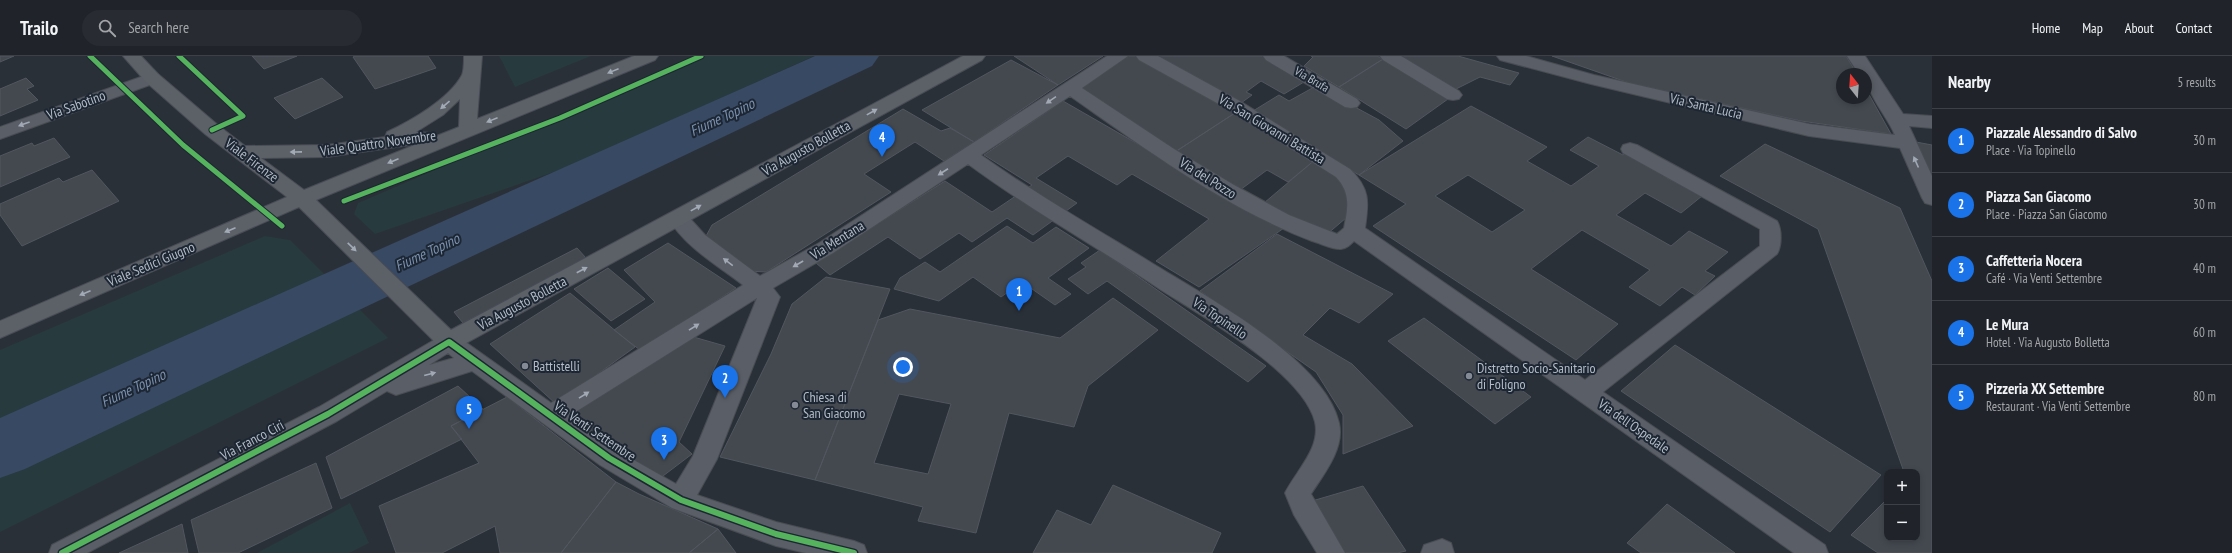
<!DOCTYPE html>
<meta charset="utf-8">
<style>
body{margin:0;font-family:"PT Sans Narrow",sans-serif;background:#282c32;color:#f1f3f6}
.controls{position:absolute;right:12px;bottom:12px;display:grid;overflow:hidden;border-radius:8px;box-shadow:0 2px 6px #0003}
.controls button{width:36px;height:36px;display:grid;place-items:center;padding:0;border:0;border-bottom:1px solid #3d4147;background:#20242a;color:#f1f3f6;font:20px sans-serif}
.compass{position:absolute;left:1836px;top:12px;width:36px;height:36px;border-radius:50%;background:#20242a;box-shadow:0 2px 6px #0003;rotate:343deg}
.you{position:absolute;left:903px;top:311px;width:14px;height:14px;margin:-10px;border:3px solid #fff;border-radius:50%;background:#1a73e8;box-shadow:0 0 0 6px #1a73e833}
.badge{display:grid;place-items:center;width:26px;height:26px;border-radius:50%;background:#1a73e8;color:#fff;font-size:13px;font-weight:700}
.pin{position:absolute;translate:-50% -33px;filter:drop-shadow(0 1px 2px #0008)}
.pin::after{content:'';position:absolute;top:21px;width:14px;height:12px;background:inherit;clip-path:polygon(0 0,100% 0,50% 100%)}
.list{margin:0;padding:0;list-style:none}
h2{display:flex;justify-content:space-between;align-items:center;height:52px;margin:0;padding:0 16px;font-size:17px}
h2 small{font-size:13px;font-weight:400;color:#a2a4a8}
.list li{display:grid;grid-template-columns:26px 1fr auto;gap:12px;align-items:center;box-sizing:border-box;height:64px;padding:0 16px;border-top:1px solid #3d4147}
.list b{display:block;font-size:15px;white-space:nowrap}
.list p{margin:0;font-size:13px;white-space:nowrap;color:#a2a4a8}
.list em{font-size:13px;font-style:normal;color:#a2a4a8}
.icon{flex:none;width:22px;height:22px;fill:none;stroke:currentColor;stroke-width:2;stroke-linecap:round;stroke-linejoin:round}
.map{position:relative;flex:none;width:1932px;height:497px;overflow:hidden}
header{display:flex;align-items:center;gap:24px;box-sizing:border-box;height:56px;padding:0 20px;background:#20242a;border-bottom:1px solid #3d4147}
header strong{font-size:19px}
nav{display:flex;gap:22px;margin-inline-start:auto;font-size:14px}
.search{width:280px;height:36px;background:#282c32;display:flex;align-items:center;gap:10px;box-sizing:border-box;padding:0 14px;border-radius:22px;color:#a2a4a8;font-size:15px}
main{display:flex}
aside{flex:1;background:#20242a}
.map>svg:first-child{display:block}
.green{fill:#273a3e}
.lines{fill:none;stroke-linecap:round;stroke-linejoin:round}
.river{fill:#384963;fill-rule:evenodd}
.building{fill:#444950;stroke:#52575f;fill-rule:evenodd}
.minor-casing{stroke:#484c53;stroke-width:2}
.major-casing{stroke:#484c55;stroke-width:2}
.minor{fill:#5a5e66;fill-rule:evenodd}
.major{fill:#5c6168;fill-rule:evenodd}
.cycleway-far1-casing{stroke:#1d2633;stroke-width:7}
.cycleway-casing{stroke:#1d2633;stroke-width:9}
.cycleway-far1{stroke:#56b35d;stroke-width:5}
.cycleway{stroke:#56b35d;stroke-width:6}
.oneway{fill:#a2aab6}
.oneway2{fill:#a2a9b5}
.poi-dot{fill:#848b96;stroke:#1d2633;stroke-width:1.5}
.labels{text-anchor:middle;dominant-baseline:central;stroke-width:4;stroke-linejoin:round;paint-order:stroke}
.far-street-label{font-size:12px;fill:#b4bcc9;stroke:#1d2633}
.street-label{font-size:14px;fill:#b4bcc9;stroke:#1d2633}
.poi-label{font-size:14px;fill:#b4bcc9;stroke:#1d2633;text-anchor:start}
.water-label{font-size:15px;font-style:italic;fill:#7c92b1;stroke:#1d2633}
</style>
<header>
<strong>Trailo</strong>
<div class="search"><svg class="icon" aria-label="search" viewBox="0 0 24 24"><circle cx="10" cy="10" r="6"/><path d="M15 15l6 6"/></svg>Search here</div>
<nav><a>Home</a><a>Map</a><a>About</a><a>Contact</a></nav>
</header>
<main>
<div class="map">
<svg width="1932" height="497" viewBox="0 0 1932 497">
<rect width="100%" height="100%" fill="#2a3038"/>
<path class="green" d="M499,0H591L515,31Z
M700,0H814L574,109L375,178L354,158L358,147Z
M265,180L290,184L388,282L0,476V294Z
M350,447L369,487L349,497H257Z"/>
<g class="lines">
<path class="river" d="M815,0H879L872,10L25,413L0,422V362Z"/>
</g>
<path class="building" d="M0,0H14L0,6Z
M252,0H297L264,13Z
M355,0H428L436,12L375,33L353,1Z
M1014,0H1103L1058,29Z
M1123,0H1138L1238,55L1175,96L1077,33Z
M1154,0H1266L1309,23L1284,38L1261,25L1246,36L1252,39L1241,47Z
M1311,0H1377L1383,3L1339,31L1304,10L1313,1Z
M1385,0H1458L1519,17L1510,29L1480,21L1454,34Z
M1552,0H1846L1857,18H1842V42H1866V33L1891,78L1801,65L1629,27Z
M1383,3L1448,43L1406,73L1339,31Z
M1011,4L1058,29L974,86L922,54Z
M26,22L34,30L27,33L38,44L0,60V33Z
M322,22L343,41L295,63L274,42Z
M1316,30L1379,64L1403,85L1359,119L1253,55L1279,39L1289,45Z
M1063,45L1284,172L1199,231L1156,205L1209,163L1132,118L1117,129L1068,100L1036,122L1077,147L1033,179L1007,162L972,186L959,177L920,203L888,181L830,219L816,207L945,125L992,156L1032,129L984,99Z
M1471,50L1547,91L1527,105L1571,130L1599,110L1570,94L1588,81L1623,99L1628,95L1672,118L1667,122L1702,140L1681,157L1645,137L1616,159L1671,190L1689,175L1728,196L1705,215L1715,220L1695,239L1682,231L1660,250L1629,231L1650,214L1582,174L1531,213L1618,268L1576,304L1373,170L1406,148L1359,119ZM1468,119L1525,154L1492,176L1435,140Z
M903,53L941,75L950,72L974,86L944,105L915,86L864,118L891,136L766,216L748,215L705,182L712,169Z
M1238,55L1316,103L1288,126L1267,114L1240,134L1175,96Z
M54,82L70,101L0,131V100L32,87L34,90Z
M1916,86L1932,89V120Z
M1765,88L1900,152L1932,225V497H1878L1851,479L1887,443V482H1917V416H1904L1818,173L1720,120Z
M1316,103L1351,127L1353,156L1326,179L1264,147Z
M92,114L119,145L22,190L0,159V148L59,122L63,126Z
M1007,170L1033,187L1056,171L1089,192L1048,222L1071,238L1055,249L1022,226L1001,241L973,221L939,245L894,233L900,222L925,206L940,216Z
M1277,178L1393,238L1359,267L1330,252L1303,279L1352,308L1413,370L1343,398V359L1316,316L1200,235Z
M668,187L736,232L640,294L614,274L655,246L624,214Z
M577,192L586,202L463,267L454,256Z
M1100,194L1266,310L1248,326L1107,225L1088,238L1068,223L1086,211L1081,207Z
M608,212L645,243L611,265L574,233Z
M826,221L890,233L815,424L720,401L771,298L792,248Z
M570,237L635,291L556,348L490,288Z
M1113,242L1158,274L1088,330L1074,371L1009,357L976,477L918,465L923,451L815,424L878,264L910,253L1060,282ZM899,338L951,348L928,418L874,407Z
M1424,262L1476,300L1531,341L1495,368L1388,285Z
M690,280L725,290L679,386L692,398L659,423L568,360Z
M1675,289L1881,419L1830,476L1621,335Z
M458,330L483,353L451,370L462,383L341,443L326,401Z
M507,341L616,426L561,497H500L495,470L442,497H396L379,450L479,407L451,370Z
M316,407L332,452L238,497H199L191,464Z
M616,426L639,438L718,473L689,497H561Z
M1113,429L1221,477L1212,497H1033L1057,454L1091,469Z
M1363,430L1406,495L1397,497H1345L1312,445Z
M1667,448L1735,497H1641L1627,487Z
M182,468L188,497H119Z
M718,473L736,497H689Z"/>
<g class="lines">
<g class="minor-casing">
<path id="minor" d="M1107,0H1128L1082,32L1174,93L1234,129L1289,159L1337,178L1344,172C1348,152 1351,137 1336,121L1226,52L1139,4L1136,0H1158L1238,44L1350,113C1370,133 1369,145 1365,172L1585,324L1760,190V173L1623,97L1621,93L1623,89L1630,87L1637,89L1777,165C1782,173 1782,190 1777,198L1603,336L1825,489L1828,497H1794L1354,185C1350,189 1347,192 1341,193C1333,194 1320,187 1312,185C1225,152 1146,93 1070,40L981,99C1034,137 1091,170 1147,204C1201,238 1324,302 1339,367C1345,392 1324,418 1311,438L1345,497H1317L1294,459L1285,437C1296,415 1321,392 1315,366C1303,317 1202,260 1161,234C1124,209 1086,186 1048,162C1021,145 994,127 968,108L833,197L773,232L780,241L717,403L697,439L776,466L854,485L864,489L867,497H806L776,490L672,452L600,409L472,315L396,339L387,335L337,365L87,497H49L52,489L319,351L441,280L449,277L457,280L551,347L743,229C717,209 685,191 668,162L671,157L678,155L685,157L705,179L760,220L819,187ZM757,242L693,400L676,428L618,395L569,360ZM448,297L454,302L429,309Z
M1263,0H1284L1357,43L1360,47L1357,51L1351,52L1345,51L1266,4Z
M1380,0H1401L1459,35L1462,39L1459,43L1453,44L1447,43L1383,4Z
M1497,0H1526L1594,19L1809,68L1895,79C1887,60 1866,38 1866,18H1859L1847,0H1865L1903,58L1932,60V72L1909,70L1932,120V149L1925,147L1922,142L1900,92L1809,80L1591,28L1500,4Z
M152,17L158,18L161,22L158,26L0,83V71Z
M1442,483L1451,487L1454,497H1421L1424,489Z"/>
</g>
<g class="major-casing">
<path id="major" d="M123,0H141L158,18L219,70L245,90L327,89L385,81L387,76C411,65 449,43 462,19C464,14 464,5 464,0H482L477,63L634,0H658L655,4L316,144L451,274L963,0H985L982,4L457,292L449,295L441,292L299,151L0,282V265L287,141L205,78L146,26ZM460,43L459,71L434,81L432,77L416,76L443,59ZM417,88L304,134L261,102L327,101Z"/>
</g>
<use href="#minor" class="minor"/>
<use href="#major" class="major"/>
<g class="cycleway-far1-casing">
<path id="cycleway-far1" d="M90,0L183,89L282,170
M179,0L243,60L212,74
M344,145L560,62L701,0"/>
</g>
<g class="cycleway-casing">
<path id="cycleway" d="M62,497L328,358L449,286L609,402L681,444L776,478L854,497"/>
</g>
<use href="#cycleway-far1" class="cycleway-far1"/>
<use href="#cycleway" class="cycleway"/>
</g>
<defs><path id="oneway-solid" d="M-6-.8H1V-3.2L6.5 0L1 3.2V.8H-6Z"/></defs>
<g class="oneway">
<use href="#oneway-solid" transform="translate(613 15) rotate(158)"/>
<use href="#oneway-solid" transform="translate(445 49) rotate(139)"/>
<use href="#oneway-solid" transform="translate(872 56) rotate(-29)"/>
<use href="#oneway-solid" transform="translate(492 64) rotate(158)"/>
<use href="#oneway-solid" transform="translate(296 96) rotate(179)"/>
<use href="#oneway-solid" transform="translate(393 105) rotate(157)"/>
<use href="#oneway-solid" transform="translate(696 152) rotate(-29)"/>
<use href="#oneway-solid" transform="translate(230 174) rotate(157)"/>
<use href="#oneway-solid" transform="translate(352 191) rotate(44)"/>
<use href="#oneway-solid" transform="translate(582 214) rotate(-28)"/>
<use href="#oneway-solid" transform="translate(85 237) rotate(157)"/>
</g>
<g class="oneway2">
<use href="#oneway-solid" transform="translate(1051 44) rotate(146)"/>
<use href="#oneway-solid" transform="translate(24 68) rotate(160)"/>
<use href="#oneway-solid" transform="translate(1916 106) rotate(-114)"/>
<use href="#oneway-solid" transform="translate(943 116) rotate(147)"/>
<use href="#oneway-solid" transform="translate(728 206) rotate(-143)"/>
<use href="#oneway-solid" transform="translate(798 208) rotate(150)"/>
<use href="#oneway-solid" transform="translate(694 271) rotate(-32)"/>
<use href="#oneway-solid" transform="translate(430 318) rotate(-15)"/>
<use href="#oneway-solid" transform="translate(584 339) rotate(-32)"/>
</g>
<g class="poi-dot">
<circle cx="525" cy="310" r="4"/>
<circle cx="1469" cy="320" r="4"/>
<circle cx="795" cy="349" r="4"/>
</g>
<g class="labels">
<g class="far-street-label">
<text transform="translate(1312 23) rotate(31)">Via Brufa</text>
</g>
<g class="street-label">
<text transform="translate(76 49) rotate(-20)">Via Sabotino</text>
<text transform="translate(1706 50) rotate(13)">Via Santa Lucia</text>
<text transform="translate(1272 73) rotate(31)">Via San Giovanni Battista</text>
<text transform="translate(378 87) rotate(-8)">Viale Quattro Novembre</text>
<text transform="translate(806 92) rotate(-29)">Via Augusto Bolletta</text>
<text transform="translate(252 104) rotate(37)">Viale Firenze</text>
<text transform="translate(1208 122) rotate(32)">Via del Pozzo</text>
<text transform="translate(837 184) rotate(-32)">Via Mentana</text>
<text transform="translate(151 208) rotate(-23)">Viale Sedici Giugno</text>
<text transform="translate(522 247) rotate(-28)">Via Augusto Bolletta</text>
<text transform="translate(1220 262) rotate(34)">Via Topinello</text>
<text transform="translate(1634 370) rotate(35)">Via dell'Ospedale</text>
<text transform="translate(595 375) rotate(34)">Via Venti Settembre</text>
<text transform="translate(252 384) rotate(-28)">Via Franco Ciri</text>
</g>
<g class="poi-label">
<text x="533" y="310">Battistelli</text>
<text x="1477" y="312">Distretto Socio-Sanitario<tspan x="1477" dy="16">di Foligno</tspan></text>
<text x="803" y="341">Chiesa di<tspan x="803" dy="16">San Giacomo</tspan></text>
</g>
<g class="water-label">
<text transform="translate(722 61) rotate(-25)">Fiume Topino</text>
<text transform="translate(427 196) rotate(-25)">Fiume Topino</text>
<text transform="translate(133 332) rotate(-25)">Fiume Topino</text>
</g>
</g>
</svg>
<div class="controls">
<button>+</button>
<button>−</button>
</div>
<svg class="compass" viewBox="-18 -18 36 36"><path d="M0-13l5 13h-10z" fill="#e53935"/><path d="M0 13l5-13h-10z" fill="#a2a4a8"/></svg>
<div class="you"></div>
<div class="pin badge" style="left:1019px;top:255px">1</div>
<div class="pin badge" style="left:725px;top:342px">2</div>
<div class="pin badge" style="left:664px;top:404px">3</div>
<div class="pin badge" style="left:882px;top:101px">4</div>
<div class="pin badge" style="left:469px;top:373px">5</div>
</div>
<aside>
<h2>Nearby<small>5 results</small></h2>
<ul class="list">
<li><span class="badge">1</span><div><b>Piazzale Alessandro di Salvo</b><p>Place · Via Topinello</p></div><em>30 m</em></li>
<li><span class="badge">2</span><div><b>Piazza San Giacomo</b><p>Place · Piazza San Giacomo</p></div><em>30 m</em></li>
<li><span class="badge">3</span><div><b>Caffetteria Nocera</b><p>Café · Via Venti Settembre</p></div><em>40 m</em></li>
<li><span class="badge">4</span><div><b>Le Mura</b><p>Hotel · Via Augusto Bolletta</p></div><em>60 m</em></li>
<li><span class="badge">5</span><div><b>Pizzeria XX Settembre</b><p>Restaurant · Via Venti Settembre</p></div><em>80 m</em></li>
</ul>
</aside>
</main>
